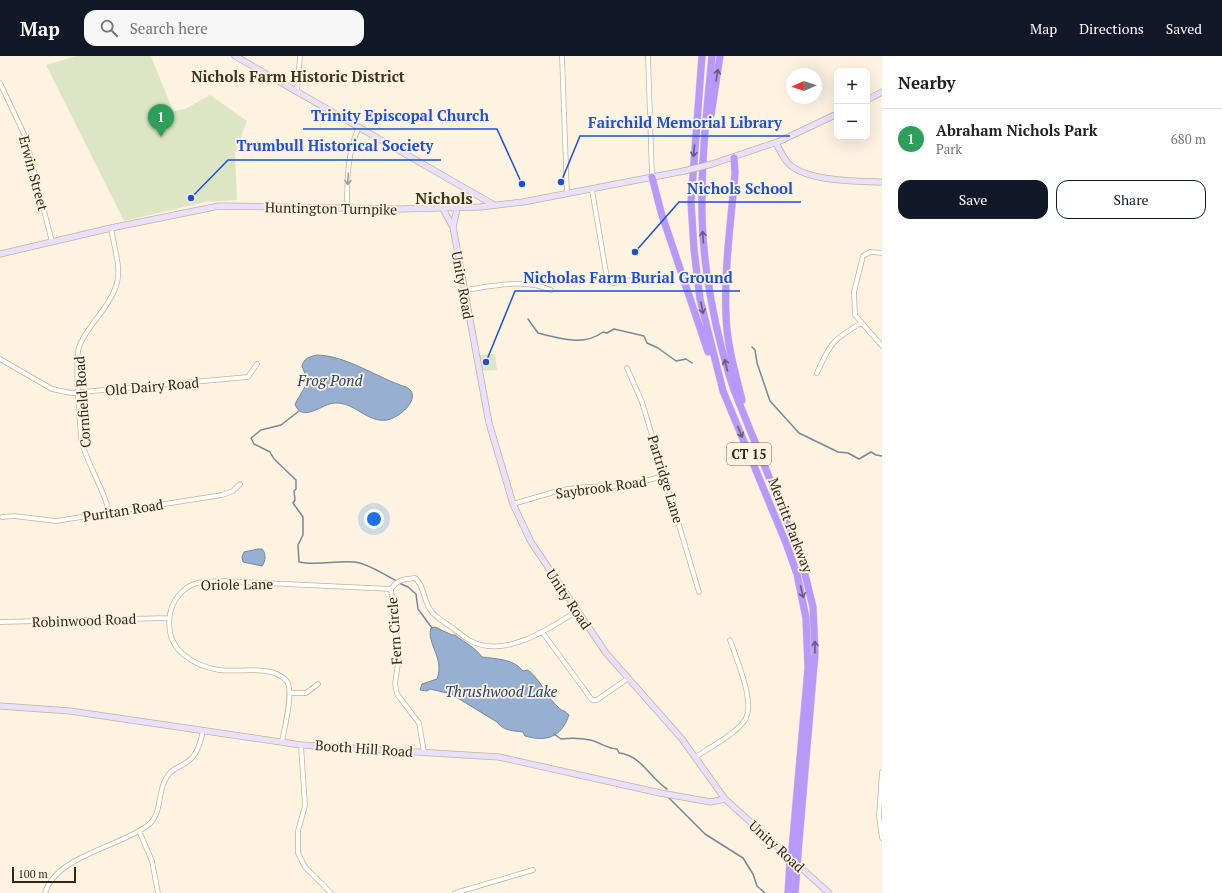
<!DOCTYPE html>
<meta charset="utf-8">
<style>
body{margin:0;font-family:"PT Serif",serif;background:#f6f6f6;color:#202124}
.controls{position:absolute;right:12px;top:12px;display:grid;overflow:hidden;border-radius:8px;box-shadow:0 4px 16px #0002}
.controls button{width:36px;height:36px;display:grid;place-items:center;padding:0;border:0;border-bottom:1px solid #e0e0e0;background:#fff;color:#202124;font:20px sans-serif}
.compass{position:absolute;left:786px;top:12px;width:36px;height:36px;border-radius:50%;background:#fff;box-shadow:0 4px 16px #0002;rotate:267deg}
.scale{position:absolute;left:12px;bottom:10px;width:64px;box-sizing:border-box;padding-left:4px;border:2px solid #2e271c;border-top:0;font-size:11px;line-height:14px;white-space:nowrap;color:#2e271c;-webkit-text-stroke:3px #fef3e1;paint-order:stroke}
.you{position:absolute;left:374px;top:463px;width:14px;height:14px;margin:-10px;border:3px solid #fff;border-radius:50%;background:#1a73e8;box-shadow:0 0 0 6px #1a73e833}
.badge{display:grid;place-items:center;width:26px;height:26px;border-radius:50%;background:#111827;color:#fff;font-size:13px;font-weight:700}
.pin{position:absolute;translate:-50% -33px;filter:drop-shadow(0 1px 2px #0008)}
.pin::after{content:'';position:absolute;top:21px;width:14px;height:12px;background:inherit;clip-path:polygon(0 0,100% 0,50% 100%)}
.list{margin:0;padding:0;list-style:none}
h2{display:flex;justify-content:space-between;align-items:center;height:52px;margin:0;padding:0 16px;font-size:17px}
h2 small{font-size:13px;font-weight:400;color:#757577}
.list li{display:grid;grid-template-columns:26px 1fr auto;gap:12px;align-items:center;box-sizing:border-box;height:60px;padding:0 16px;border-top:1px solid #e0e0e0}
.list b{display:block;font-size:15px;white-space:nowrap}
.list p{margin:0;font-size:13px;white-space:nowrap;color:#757577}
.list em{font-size:13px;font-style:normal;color:#757577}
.actions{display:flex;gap:8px;padding:12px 16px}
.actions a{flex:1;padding:9px 0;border:1px solid #111827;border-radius:12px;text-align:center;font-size:14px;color:#111827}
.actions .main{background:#111827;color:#fff}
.icon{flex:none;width:22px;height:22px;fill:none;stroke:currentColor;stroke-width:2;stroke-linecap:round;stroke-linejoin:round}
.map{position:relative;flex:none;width:882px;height:837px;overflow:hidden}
header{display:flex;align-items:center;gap:24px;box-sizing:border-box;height:56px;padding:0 20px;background:#111827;color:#fff}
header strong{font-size:19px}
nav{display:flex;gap:22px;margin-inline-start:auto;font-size:14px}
.search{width:280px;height:36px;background:#f6f6f6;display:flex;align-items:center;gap:10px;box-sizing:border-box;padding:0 14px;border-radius:12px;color:#757577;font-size:15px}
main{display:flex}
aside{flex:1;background:#fff}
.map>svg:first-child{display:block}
.green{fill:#dde6c4}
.water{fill:#97b0d2;stroke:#78879b}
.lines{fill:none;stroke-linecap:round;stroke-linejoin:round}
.stream{stroke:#78879b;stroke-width:1.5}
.street-casing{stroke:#c4b296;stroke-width:5.5}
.secondary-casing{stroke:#c4b296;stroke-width:7}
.highway-casing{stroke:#dedcdb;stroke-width:8}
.street{stroke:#fff;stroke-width:4}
.secondary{stroke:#e9e0fd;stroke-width:5.5}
.highway{stroke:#b699f8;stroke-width:7}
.secondary-bridge-casing{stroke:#c4b296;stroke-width:7;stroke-linecap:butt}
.highway-bridge-casing{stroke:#dedcdb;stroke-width:8;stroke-linecap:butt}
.secondary-bridge{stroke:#e9e0fd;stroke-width:5.5}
.highway-bridge{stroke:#b699f8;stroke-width:7}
.oneway{stroke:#6b5a7f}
.oneway2{stroke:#a19e99}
.labels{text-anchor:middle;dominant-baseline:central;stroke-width:3.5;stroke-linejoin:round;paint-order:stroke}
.shield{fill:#fef3e1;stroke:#6c6457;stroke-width:1}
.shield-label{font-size:13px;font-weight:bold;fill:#2e271c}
.street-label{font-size:14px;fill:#2e271c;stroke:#fef3e1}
.neighbourhood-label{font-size:15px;font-weight:bold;fill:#41331a;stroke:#fef3e1}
.water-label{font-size:15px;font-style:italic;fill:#224371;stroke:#fef3e1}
.quarter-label{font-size:16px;font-weight:bold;fill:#41331a;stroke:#fef3e1}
.leader{fill:none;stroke:#1d4ed8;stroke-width:1.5}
.callout-dot{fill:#1d4ed8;stroke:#fef3e1;stroke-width:1.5}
.callout-label{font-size:15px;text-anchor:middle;font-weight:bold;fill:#1d4ed8;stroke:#fef3e1;stroke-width:3.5;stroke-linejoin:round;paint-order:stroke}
</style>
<header>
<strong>Map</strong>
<div class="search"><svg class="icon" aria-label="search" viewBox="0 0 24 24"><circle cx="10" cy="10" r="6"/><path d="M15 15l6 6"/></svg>Search here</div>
<nav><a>Map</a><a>Directions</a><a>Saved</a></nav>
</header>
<main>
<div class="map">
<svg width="882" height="837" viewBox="0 0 882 837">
<rect width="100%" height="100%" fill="#fef3e1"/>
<path class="green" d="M77,0H151L173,55L185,53L210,39L247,65L235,97L237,144L206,146L124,165L46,9Z
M495,298L497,314L478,315L475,299Z"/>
<path class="water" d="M317,299C348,300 377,322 406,331C424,340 400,362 387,364C367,367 355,346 335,347C323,347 302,368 295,348L306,329L307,323L302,310C304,302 309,301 317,299Z
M258,493H262C266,497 266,505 262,510L243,506L242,501L244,496Z
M435,571L452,579H455C465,587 475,591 482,601C497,603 514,603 523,615L528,614C541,624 547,642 559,652C562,655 566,655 569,659C561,682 546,686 525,680L523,676C515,675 503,675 497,666L451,638L430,633L427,635L420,634L422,628L437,623C445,602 426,587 431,572Z"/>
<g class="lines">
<path class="stream" d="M528,263L538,277C559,282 583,291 603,276L607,277L614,273L644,280L647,287L658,292L676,305L686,303L692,307
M752,291L755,294L757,307L770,345L799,377L838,396L848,397L859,403L871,396L876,399L882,400
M299,355L281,369L261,374L251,382L254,388L270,396L274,403L296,424V433L294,435L295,444L293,447L303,461V479L298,489L299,506C317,510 336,504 355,506C369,508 383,518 395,524
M399,527L408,531L416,538L418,553L432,572
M554,678L561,683C569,682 581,682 590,684C600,686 607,693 617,693L619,697C641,699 650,722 667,733
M669,742L705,778L743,802L753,818L757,830L765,837"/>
<g class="street-casing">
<path id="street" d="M562,0L567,138
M648,0L652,121
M0,27L25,80L52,186
M297,35L300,0
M592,134L607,222L613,227L646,222
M347,153C347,125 347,97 359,71
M882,197L870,196L863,200L854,236L855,259L882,290
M465,234C493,230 524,222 551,234
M0,303L52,333L71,337L248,321L257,308
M627,312L642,346L699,536
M817,317C830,287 833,284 861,267
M513,448L561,434L585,431L623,430L665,420
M109,456C103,430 87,409 81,383C80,363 74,307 79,291C83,279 93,268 100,258C127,223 118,212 111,172
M2,461L14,460L56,465L222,439L233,435L240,428
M0,566L169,562
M543,577L592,644H597L627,623
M290,637H306L318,628
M282,686C284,673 295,633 286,624C270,608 239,617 219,614C206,612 193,607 183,598C164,582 165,550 184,534C195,524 211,526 225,525L391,533
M301,689L305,750L298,775V797L305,811L331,837
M424,696L419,667L397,638L395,628L398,607V596L391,533C398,523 404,523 415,522C425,530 423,546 432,556C438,563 447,568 454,573C459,577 464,581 469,584C503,604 549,573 577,555
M696,701C710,691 736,678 745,664C756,647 736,602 730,584
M882,716L879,760L882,782
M139,775L152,805L158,837
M45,837C55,801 118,791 147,770C164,758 156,733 169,718C173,713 179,711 184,708C197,701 200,688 203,675
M455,837L533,814"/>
</g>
<g class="secondary-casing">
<path id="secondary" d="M235,0L494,149
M867,44L882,36
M776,87C780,94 783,102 789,108C808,126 857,125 882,126
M712,108L780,85L837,58
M443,153L453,171L489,367L513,448L531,486L606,597L682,683L725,743L829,837
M453,171L457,153
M0,198L111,172L219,150L399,153L480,151L523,146L684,115
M0,650L70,655L301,689L499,701L660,737L711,746L725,743"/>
</g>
<g class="highway-casing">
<path id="highway" d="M702,0L691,146L694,193L700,243L723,335L786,487L797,518L806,562L808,612L792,793
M712,0C707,52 701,105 702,158C703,215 716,280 734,334L800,498L813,551L815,597L798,797
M711,59L720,0
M734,102L735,117C731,165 724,213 726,260C727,289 735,316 742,344
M652,121L661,156L708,296
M788,837L790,807
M795,837L797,813"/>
</g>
<use href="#street" class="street"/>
<use href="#secondary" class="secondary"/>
<use href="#highway" class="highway"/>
<g class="secondary-bridge-casing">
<path id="secondary-bridge" d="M684,115L712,108"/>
</g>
<g class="highway-bridge-casing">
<path id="highway-bridge" d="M790,807L792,793
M797,813L798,797"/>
</g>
<use href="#secondary-bridge" class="secondary-bridge"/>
<use href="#highway-bridge" class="highway-bridge"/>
</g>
<defs><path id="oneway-shaft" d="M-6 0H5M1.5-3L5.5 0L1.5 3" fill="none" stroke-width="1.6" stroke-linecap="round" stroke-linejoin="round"/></defs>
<g class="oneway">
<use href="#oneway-shaft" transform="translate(717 19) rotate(-81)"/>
<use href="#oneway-shaft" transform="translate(694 95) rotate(95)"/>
<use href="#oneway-shaft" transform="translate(703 181) rotate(-94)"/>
<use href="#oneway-shaft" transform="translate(702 252) rotate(79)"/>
<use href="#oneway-shaft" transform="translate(726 309) rotate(-105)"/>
<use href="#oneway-shaft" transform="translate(740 376) rotate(68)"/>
<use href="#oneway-shaft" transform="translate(802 536) rotate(76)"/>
<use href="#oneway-shaft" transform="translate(815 591) rotate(-89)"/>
</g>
<use class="oneway2" href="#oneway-shaft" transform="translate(348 123) rotate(93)"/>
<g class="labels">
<rect class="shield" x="727" y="387" width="44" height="22" rx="3"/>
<g class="shield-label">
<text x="749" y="398">CT 15</text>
</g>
<g class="street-label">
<text transform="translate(34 117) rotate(75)">Erwin Street</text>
<text transform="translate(331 152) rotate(1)">Huntington Turnpike</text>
<text transform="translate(463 229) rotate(80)">Unity Road</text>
<text transform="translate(152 330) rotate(-5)">Old Dairy Road</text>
<text transform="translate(82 346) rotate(-94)">Cornfield Road</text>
<text transform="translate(666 423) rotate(73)">Partridge Lane</text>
<text transform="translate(601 431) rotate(-8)">Saybrook Road</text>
<text transform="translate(123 454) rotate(-9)">Puritan Road</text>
<text transform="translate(791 469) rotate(69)">Merritt Parkway</text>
<text transform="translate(237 528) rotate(-1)">Oriole Lane</text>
<text transform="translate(569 543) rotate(56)">Unity Road</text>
<text transform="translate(84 564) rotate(-2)">Robinwood Road</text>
<text transform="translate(394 575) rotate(-94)">Fern Circle</text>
<text transform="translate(364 692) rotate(4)">Booth Hill Road</text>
<text transform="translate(777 790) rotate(42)">Unity Road</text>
</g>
<g class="neighbourhood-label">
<text x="298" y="20">Nichols Farm Historic District</text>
</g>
<g class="water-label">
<text x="330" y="324">Frog Pond</text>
<text x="501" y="635">Thrushwood Lake</text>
</g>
<g class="quarter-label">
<text x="444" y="142">Nichols</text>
</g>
</g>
<path class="leader" d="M522 128L497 73H303M561 126L580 80H790M191 142L228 104H441M635 196L679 146H801M486 306L515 235H740"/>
<g class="callout-dot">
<circle cx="522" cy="128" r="4"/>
<circle cx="561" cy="126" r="4"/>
<circle cx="191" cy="142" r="4"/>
<circle cx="635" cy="196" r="4"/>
<circle cx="486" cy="306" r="4"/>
</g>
<g class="callout-label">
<text x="400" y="65">Trinity Episcopal Church</text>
<text x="685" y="72">Fairchild Memorial Library</text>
<text x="335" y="95">Trumbull Historical Society</text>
<text x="740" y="138">Nichols School</text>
<text x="628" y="227">Nicholas Farm Burial Ground</text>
</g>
</svg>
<div class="controls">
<button>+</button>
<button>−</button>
</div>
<svg class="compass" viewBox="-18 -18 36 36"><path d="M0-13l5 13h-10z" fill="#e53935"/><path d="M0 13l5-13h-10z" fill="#757577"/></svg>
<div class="scale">100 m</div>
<div class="you"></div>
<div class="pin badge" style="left:161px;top:81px;background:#2e9e5b">1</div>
</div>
<aside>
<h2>Nearby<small></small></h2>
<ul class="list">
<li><span class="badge" style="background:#2e9e5b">1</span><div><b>Abraham Nichols Park</b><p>Park</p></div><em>680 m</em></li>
</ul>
<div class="actions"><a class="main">Save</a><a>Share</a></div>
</aside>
</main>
